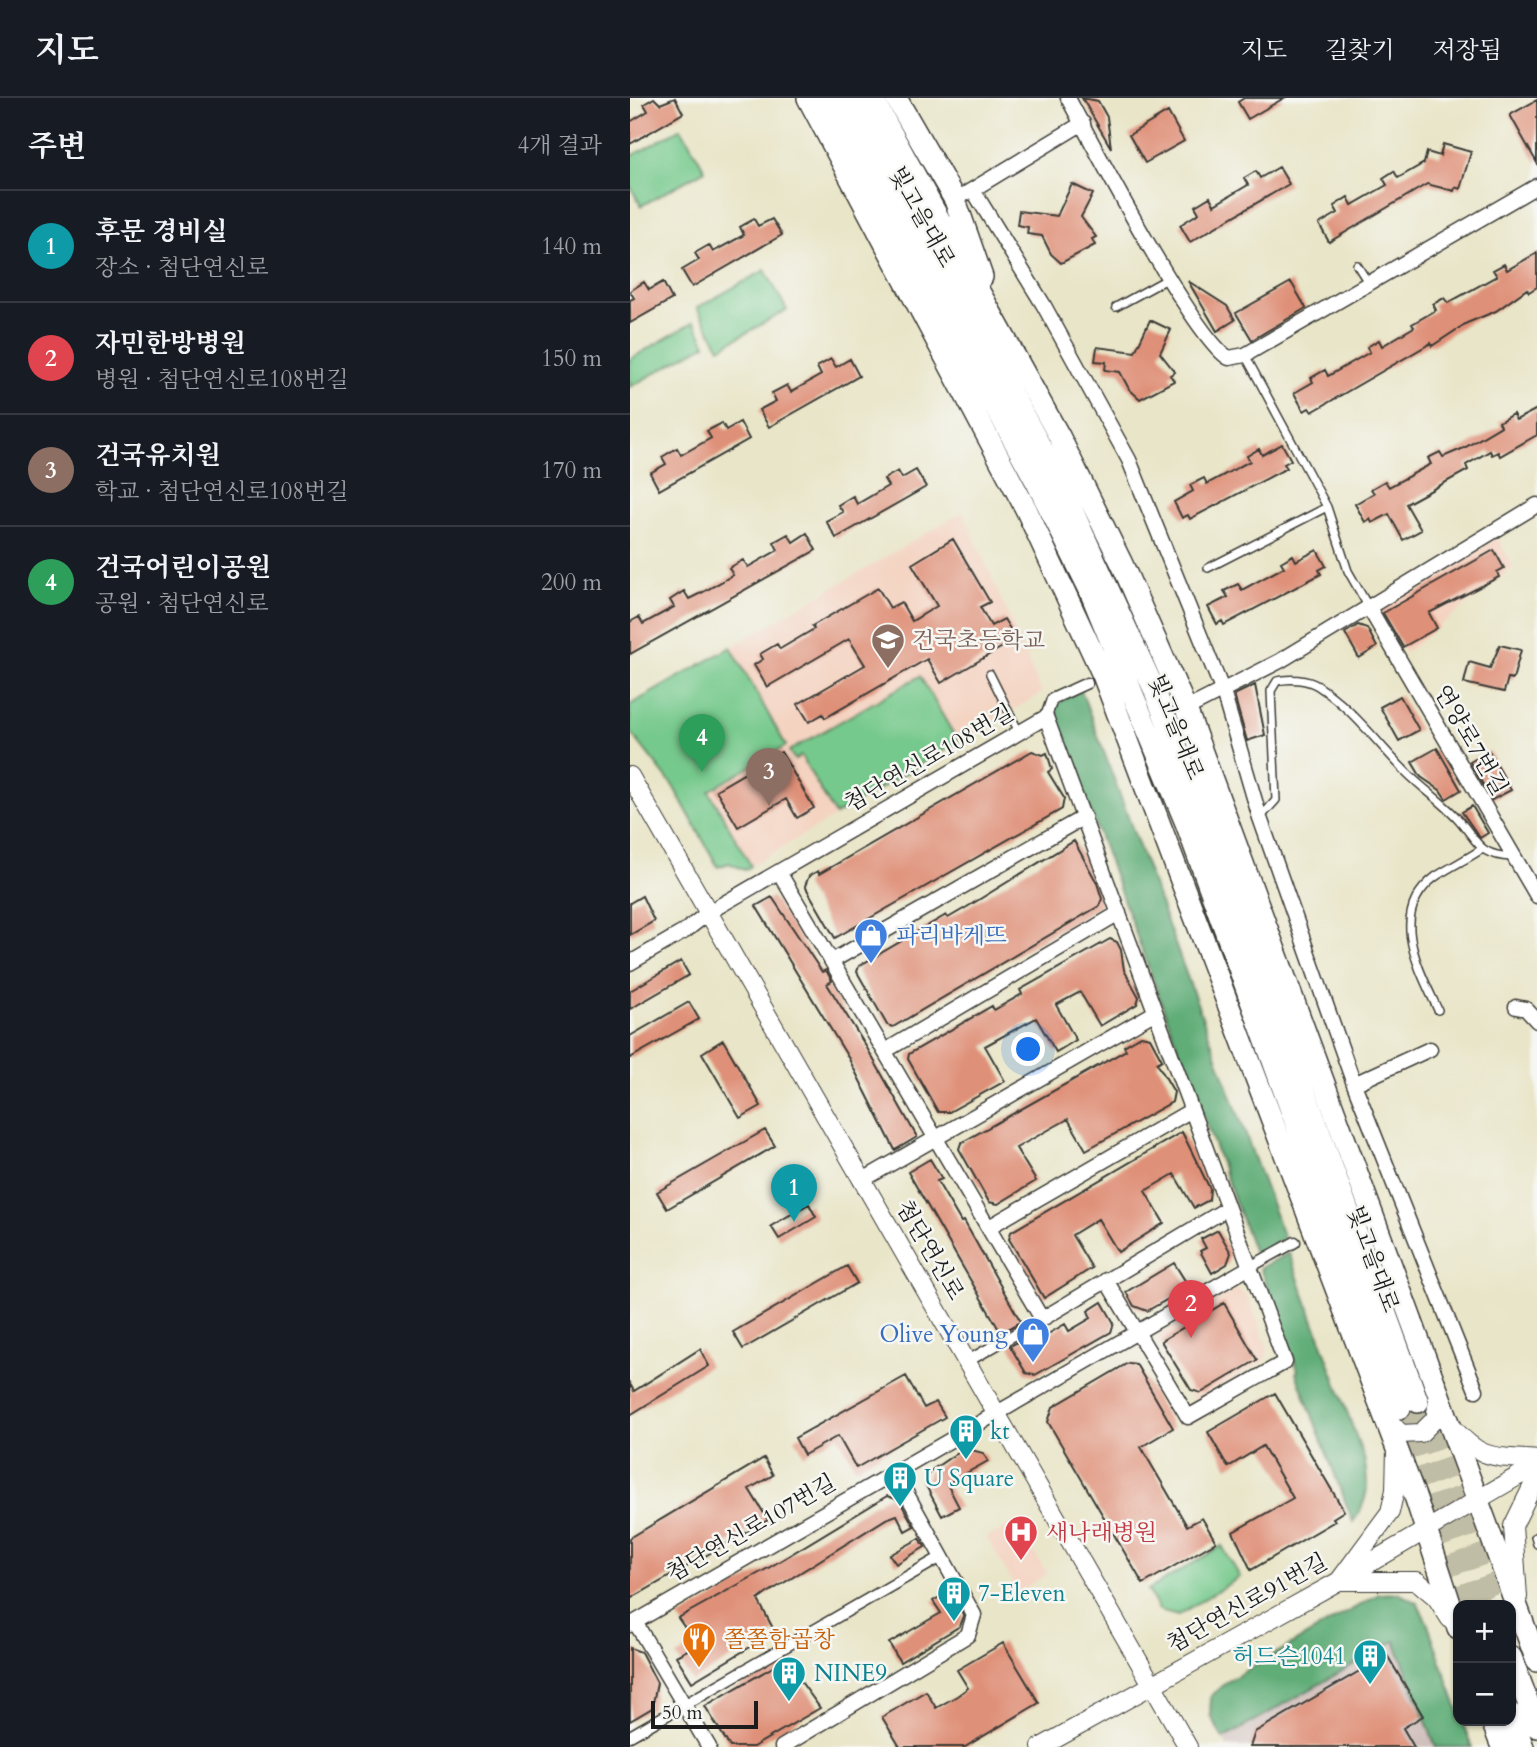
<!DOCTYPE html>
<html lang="ko">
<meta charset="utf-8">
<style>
body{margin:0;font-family:Cardo,"Noto Serif KR",serif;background:#242831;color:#f1f3f6}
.controls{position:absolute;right:21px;bottom:21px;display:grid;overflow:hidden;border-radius:14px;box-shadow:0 2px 5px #0004}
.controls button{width:63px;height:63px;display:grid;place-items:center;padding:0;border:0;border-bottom:2px solid #363941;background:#171b24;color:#f1f3f6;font:35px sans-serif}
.scale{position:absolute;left:21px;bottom:18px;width:107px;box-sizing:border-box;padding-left:7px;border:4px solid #1c1c1c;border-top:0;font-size:19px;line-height:24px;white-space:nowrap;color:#1c1c1c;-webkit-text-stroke:5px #f6f6f2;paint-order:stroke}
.you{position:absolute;left:399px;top:952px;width:24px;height:24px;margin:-18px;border:5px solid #fff;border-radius:50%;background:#1a73e8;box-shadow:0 0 0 10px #1a73e833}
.badge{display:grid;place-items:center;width:46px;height:46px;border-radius:50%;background:#1f6fb2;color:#fff;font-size:23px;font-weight:700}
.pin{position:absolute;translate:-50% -58px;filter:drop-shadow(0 2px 4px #0008)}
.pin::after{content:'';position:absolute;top:37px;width:24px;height:21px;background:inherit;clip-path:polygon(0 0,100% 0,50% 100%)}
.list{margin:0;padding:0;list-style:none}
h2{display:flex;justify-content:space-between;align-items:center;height:91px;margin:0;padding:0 28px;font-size:30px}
h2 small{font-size:23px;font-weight:400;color:#9ea1a6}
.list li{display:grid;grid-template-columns:46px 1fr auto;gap:21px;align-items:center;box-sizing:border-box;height:112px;padding:0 28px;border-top:2px solid #363941}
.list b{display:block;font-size:26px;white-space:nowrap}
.list p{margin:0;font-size:23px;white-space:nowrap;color:#9ea1a6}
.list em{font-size:23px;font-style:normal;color:#9ea1a6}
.map{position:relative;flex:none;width:907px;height:1649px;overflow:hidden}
header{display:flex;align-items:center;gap:42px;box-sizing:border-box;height:98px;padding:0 35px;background:#171b24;border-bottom:2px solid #363941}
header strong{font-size:33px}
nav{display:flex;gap:38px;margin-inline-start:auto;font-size:24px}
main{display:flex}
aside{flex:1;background:#171b24}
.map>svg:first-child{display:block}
.built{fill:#f4d3c1}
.industrial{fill:#d0c0bc}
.green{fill:#76c98c;stroke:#497254;stroke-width:2}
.forest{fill:#60ad78;stroke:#3e644a;stroke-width:2}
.building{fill:#df9078}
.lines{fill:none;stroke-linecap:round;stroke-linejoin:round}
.secondary-tunnel{stroke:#c0bda6;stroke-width:21;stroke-dasharray:21 10;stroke-linecap:butt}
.service-casing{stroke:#3b3a36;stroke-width:10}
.pedestrian-casing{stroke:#3b3a36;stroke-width:13}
.minor-casing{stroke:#3b3a36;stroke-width:17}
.tertiary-casing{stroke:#3b3a36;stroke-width:20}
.secondary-casing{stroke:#3b3a36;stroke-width:24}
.service{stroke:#fff;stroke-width:7}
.pedestrian{stroke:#fff;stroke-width:10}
.minor{stroke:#fff;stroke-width:14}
.tertiary{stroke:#fff;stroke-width:18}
.secondary{stroke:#fff;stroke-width:21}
.labels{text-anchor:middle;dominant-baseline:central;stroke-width:5;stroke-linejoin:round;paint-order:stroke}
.street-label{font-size:23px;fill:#1c1c1c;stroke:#f6f6f2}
.education-label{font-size:23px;fill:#785e54;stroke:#f6f6f2;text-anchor:start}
.shop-label{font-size:23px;fill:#366cbe;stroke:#f6f6f2;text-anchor:start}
.culture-label{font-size:23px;fill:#0d838f;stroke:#f6f6f2;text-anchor:start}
.health-label{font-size:23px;fill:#be3a42;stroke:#f6f6f2;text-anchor:start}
.food-label{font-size:23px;fill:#c56008;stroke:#f6f6f2;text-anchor:start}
</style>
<header>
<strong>지도</strong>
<nav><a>지도</a><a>길찾기</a><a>저장됨</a></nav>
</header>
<main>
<aside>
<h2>주변<small>4개 결과</small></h2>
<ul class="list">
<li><span class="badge" style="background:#0f9aa8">1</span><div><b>후문 경비실</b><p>장소 · 첨단연신로</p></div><em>140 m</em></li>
<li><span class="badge" style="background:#e0444e">2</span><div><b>자민한방병원</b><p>병원 · 첨단연신로108번길</p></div><em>150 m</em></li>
<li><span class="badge" style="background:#8d6e63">3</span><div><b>건국유치원</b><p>학교 · 첨단연신로108번길</p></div><em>170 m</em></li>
<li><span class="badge" style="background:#2e9e5b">4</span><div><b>건국어린이공원</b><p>공원 · 첨단연신로</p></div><em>200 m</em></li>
</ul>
</aside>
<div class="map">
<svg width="907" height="1649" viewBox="0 0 907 1649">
<rect width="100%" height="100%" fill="#f6f6f2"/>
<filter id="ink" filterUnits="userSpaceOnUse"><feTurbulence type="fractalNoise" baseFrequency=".0143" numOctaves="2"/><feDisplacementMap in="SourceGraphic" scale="14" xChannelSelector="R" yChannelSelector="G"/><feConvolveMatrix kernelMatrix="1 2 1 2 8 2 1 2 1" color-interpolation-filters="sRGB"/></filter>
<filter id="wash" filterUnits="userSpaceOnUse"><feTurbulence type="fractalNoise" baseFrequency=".00686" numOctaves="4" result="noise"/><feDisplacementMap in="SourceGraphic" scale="28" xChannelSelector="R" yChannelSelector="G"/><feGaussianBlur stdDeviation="1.57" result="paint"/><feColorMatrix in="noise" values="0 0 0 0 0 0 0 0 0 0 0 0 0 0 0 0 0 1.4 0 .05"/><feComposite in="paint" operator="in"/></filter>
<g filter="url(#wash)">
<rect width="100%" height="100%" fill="#e9e5c8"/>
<path class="built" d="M333,414L412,595L121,768L79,693L156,648L101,549Z
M868,440L883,470L775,555L750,513L754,507Z
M607,1191L618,1199L638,1251L635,1263L564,1303L528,1241L530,1235Z
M386,1424L417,1476L388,1494L357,1440Z"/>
<path class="industrial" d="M765,1543L806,1649H598L593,1641Z"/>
<path class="green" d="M51,30L75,72L11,108L0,88V59Z
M135,172L157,212L90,250L67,210Z
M64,224L76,246L0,289V261Z
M101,549L156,648L79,693L121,768L115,772L99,765L88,769L43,688L0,633V607Z
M290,578L328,644L205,717L171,658L165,662L159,653Z
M592,1448L610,1479L548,1517L529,1512L518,1492Z"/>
<path class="forest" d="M451,592L654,1140L625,1157L428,626L424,612L429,604Z
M659,1155L734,1360C739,1386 739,1402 723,1424L666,1275L668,1272L630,1170Z
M768,1495L787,1505L797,1524L828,1612V1623H832L842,1649H806L765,1543L593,1641L580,1617L581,1598L595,1585L749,1496Z"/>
<g id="blocks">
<path class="building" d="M24,0L30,6L45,0L53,15L0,46V24L18,13L14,6Z
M452,0L468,3L477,19L481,50Z
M614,0H654L618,21L608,4Z
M907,2V65L880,17Z
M538,14L554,43L515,65L499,37Z
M813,46L841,54L830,91L825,89L824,93L797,86L699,144L689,126L708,115L704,108L718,99L722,107L757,87L753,80L764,73L768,80L794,65L797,54L810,58Z
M649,69L659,86L560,144L550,127L569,115L565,108L580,99L584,107L618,87L614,80L626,73L630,80Z
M442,86L463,96L451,119L466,139L462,141L465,147L431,165L421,156L412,138L397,136L398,129L387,127L389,113L427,118Z
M124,121L128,128L142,121L152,137L62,189L52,172L69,162L65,155L79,147L83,154L114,137L110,129Z
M907,155V189L899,194L897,191L866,213L837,225L802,248L801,245L682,314L679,310L674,313L664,295L683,284L681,280L695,272L698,278L740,254L737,249L749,242L752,248L784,229L782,226L806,212L803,206L814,200L818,205L867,178L863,172L874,166L877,172Z
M558,183L597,208L605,222L587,233Z
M14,184L19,192L33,184L42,201L0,225V202L4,200L0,193Z
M661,184L676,210L622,242L606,215Z
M520,222L541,232L530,255L545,274L540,277L544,283L510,301L499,291L490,274L475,272L476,264L465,263L467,249L505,254Z
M201,261L206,269L220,261L229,278L139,329L129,312L146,303L142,295L157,287L161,294L191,277L187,269Z
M907,311V337L870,358L868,354L862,357L860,353L836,367L838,372L776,406L791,432L773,442L759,416L742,425L740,421L735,424L725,406L744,395L741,391L755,383L759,389L801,366L798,360L810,354L813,359L834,350L871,328L869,324L883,316L886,322Z
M110,324L119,341L29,392L20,375L36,366L32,359L47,350L51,357L81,340L77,333L92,325L96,332Z
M652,346L661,362L654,366L657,370L560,421L558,417L552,420L544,404L563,393L560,387L574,380L577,386L620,363L617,358L629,351L632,357Z
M286,372L296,389L206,440L196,423L213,414L208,407L223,398L227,406L258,388L254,381L268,373L272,380Z
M177,435L186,452L0,556V524L9,519L13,526L44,509L40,502L54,493L59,501L73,494L103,477L99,470L113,462L118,469L148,452L144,444L158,436L163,444Z
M323,441L360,504L350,509L361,528L374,521L386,541L311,585L297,561L195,620L193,616L179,624L168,606L235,567L219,541L137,589L124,567L133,561L130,556L147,546L150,551L184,531L182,528L248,490L260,510L271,504L282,523L307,508L282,466Z
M687,452L696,468L689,472L691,476L594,527L592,523L587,526L578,509L598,499L594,493L608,486L612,492L654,469L651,464L663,457L666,463Z
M864,452L874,470L867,474L869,479L799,515L807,530L773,549L753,515Z
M728,527L737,530L747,549L729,560L715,535Z
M870,547L891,552L883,581L878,580L874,594L834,585L839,564L860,570Z
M625,587L635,637L617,643L604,597Z
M770,598L789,632L769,643L750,609Z
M807,650L831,692L816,701L810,692L791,679L782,664Z
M402,653L413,657L417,655L422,671L418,674L434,700L432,711L205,840L175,788L179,778L188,773L189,776Z
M859,653L881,692L862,702L840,664Z
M151,654L184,710L167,720L156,701L108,729L86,692Z
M842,708L858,735L850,740L832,714Z
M444,743L467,785L472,801L469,808L263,929L257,927L227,874L229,868L316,817L318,820L337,809Z
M12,798L24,823L0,837V805Z
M142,799L192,874L196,872L202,883L197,886L237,950L287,1039L265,1052L219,961L126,808Z
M480,841L487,844L491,852L494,872L509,899L507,906L470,928L450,894L426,907L446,942L426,954L406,920L355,948L375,983L319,1014H308L278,961L279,956L362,908L364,912L392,896L390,892Z
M51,863L59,877L0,911V893Z
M59,904L69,921L0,960V938Z
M511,938L520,940L532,962L527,965L544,994L542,1004L456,1052L438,1021L413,1035L386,1050L406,1083L368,1106L359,1104L329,1051L331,1045L496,952L494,948Z
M93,942L131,1008L110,1020L72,955Z
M135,1032L145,1048L37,1111L27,1094Z
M552,1034L580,1091L579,1102L564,1110L544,1076L515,1093L534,1125L488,1154L468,1121L442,1137L462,1170L414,1200L379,1141L381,1134Z
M300,1061L312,1081L307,1083L331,1124L334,1123L391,1224L371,1235L278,1074Z
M179,1106L186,1119L149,1141L141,1128Z
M588,1132L601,1155L597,1166L582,1175L570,1153L576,1150L571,1141Z
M544,1165L559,1189L517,1213L504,1208L496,1194Z
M217,1168L227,1185L113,1251L103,1234Z
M472,1204L484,1225L481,1234L405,1277L396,1275L380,1248L403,1236L406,1243L435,1226L439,1233L461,1220L458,1213Z
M594,1205L627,1262L571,1295L561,1292L531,1243Z
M70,1251L79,1268L0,1317V1286L4,1293Z
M498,1265L506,1266L543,1330L511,1349L557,1428L572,1420L586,1444L513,1486L418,1324L423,1309Z
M276,1278L294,1310L306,1304L315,1319L226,1370L208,1338L174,1357L165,1340Z
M645,1295L714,1413L703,1420L705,1423L621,1472L603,1434L663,1400L633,1348L598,1369L578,1334Z
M334,1350L353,1355L358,1363L317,1386L329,1409L312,1418L295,1386L299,1374Z
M134,1360L143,1377L119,1391L138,1422L0,1501V1440Z
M257,1398L269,1402L284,1428L275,1433L267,1417L256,1421L136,1496L128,1502L145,1534L62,1584L46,1558L67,1547L48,1520L140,1469Z
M290,1440L295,1449L266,1466L260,1457Z
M320,1493L334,1518L330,1528L270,1564L259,1545L311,1515L303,1503Z
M373,1545L409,1605L335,1649H270L252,1619L296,1593L306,1610L327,1598L338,1590L327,1572Z
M0,1550L11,1554L27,1585L22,1610L0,1623Z
M757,1557L793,1618L773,1630L784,1649H620L625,1634Z
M155,1562L190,1610L123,1649H100L75,1608Z"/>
</g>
</g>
<g filter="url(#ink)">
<use href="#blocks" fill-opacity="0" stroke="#3b3a36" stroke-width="2"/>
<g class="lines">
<path class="secondary-tunnel" d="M788,1304L862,1507
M770,1310L841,1507"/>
<g class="service-casing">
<path id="service" d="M727,167L739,186
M486,209L539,180
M615,257L697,409L718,473L738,508
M578,470L697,409
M360,576L389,634
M630,720L646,702L641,593L647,583C659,580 677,581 688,588C723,611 748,646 777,675C793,691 814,705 829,722C849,745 848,757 882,759
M808,912C789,871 757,815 805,779C820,769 837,761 852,751
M905,1439L907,1446"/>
</g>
<g class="pedestrian-casing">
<path id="pedestrian" d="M416,619L422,601L457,585
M620,1169L665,1144
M336,1264L412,1221
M0,1638L313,1458"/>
</g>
<g class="minor-casing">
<path id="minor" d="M438,0C462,45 565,242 599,260L615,257L907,88
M343,92L413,206L499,362L593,594L630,720L724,986L846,1292
M337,95L453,25
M738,508L907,798
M556,611L650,563L907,407
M149,774L412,1221L598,1110
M202,863L454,719
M0,865L55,833L79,814L416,619L655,1264L558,1319L476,1182
M886,909L896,911L907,923
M255,953L489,815
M724,986L800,951
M231,1083L524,915
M359,1129L560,1013
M5,1524L79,1649
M0,1527L620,1169
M152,1649L338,1537L344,1517L264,1373"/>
</g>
<g class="tertiary-casing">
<path id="tertiary" d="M0,678L558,1649
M756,1320L771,1336L791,1335L805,1321L809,1297
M823,1330C853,1364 865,1358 907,1362
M766,1352L765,1392L760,1414L709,1483H787L806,1499L820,1521
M888,1499L883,1428L907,1379
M411,1649L709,1483L907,1367"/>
</g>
<g class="secondary-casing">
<path id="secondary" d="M178,0L396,411L473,577L786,1401L828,1530
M198,0L407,385L458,488L556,725L770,1310
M220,0L426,377L524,591L574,718L788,1304
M242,0L429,338L492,466L556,611L907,1563
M266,0L325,102L352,179
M881,1559L907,1629
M881,1616L893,1649
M862,1623L872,1649"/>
</g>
<use href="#service" class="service"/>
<use href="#pedestrian" class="pedestrian"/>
<use href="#minor" class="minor"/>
<use href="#tertiary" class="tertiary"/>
<use href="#secondary" class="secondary"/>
</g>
</g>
<defs>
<g id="school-pin" transform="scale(1.75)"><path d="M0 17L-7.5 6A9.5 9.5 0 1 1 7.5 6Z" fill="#8d6e63" stroke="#f6f6f2"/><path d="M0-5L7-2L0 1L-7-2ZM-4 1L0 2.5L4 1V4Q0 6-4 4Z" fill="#fff"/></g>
<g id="shop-pin" transform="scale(1.75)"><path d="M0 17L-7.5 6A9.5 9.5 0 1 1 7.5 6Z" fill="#3f7fe0" stroke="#f6f6f2"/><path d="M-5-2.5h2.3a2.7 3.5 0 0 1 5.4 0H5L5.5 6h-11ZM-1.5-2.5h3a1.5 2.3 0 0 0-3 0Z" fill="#fff"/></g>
<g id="building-pin" transform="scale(1.75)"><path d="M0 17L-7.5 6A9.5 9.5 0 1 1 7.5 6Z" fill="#0f9aa8" stroke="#f6f6f2"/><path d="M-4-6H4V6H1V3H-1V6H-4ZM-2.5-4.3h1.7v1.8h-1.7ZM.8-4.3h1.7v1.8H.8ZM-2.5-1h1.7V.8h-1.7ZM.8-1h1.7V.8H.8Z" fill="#fff"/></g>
<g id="hospital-pin" transform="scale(1.75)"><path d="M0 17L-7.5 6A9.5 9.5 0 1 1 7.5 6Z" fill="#e0444e" stroke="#f6f6f2"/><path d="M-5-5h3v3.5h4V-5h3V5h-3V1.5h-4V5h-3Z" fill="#fff"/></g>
<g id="restaurant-pin" transform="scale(1.75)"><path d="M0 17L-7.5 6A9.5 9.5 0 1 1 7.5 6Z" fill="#e8710a" stroke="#f6f6f2"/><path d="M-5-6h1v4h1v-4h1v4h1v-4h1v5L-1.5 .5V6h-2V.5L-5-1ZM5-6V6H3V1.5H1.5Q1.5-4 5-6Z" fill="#fff"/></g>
</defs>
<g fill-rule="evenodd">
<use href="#school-pin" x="258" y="542"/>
<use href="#shop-pin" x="241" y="837"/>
<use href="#shop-pin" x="403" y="1236"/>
<use href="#building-pin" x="336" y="1333"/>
<use href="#building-pin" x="270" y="1380"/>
<use href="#hospital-pin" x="391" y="1434"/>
<use href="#building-pin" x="324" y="1495"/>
<use href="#restaurant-pin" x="69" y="1541"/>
<use href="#building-pin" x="740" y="1558"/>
<use href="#building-pin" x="159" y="1575"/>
</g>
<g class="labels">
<g class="street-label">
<text transform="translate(292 119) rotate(61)">빛고을대로</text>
<text transform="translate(546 629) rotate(68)">빛고을대로</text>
<text transform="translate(841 642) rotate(60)">연양로7번길</text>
<text transform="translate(299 660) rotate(-30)">첨단연신로108번길</text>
<text transform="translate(300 1152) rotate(60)">첨단연신로</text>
<text transform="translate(743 1161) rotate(70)">빛고을대로</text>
<text transform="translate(121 1430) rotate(-30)">첨단연신로107번길</text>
<text transform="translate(617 1505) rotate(-29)">첨단연신로91번길</text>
</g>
<g class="education-label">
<text x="282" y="542">건국초등학교</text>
</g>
<g class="shop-label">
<text x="266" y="837">파리바게뜨</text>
<text x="378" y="1236" text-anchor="end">Olive Young</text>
</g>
<g class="culture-label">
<text x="360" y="1333">kt</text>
<text x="294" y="1380">U Square</text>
<text x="348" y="1495">7-Eleven</text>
<text x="716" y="1558" text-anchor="end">허드슨1041</text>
<text x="184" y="1575">NINE9</text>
</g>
<g class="health-label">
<text x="416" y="1434">새나래병원</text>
</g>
<g class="food-label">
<text x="94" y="1541">쫄쫄함곱창</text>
</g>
</g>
</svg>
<div class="controls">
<button>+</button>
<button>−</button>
</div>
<div class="scale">50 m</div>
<div class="you"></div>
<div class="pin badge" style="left:164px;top:1124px;background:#0f9aa8">1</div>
<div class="pin badge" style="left:561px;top:1240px;background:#e0444e">2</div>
<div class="pin badge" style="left:139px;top:708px;background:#8d6e63">3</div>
<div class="pin badge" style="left:72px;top:674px;background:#2e9e5b">4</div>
</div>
</main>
